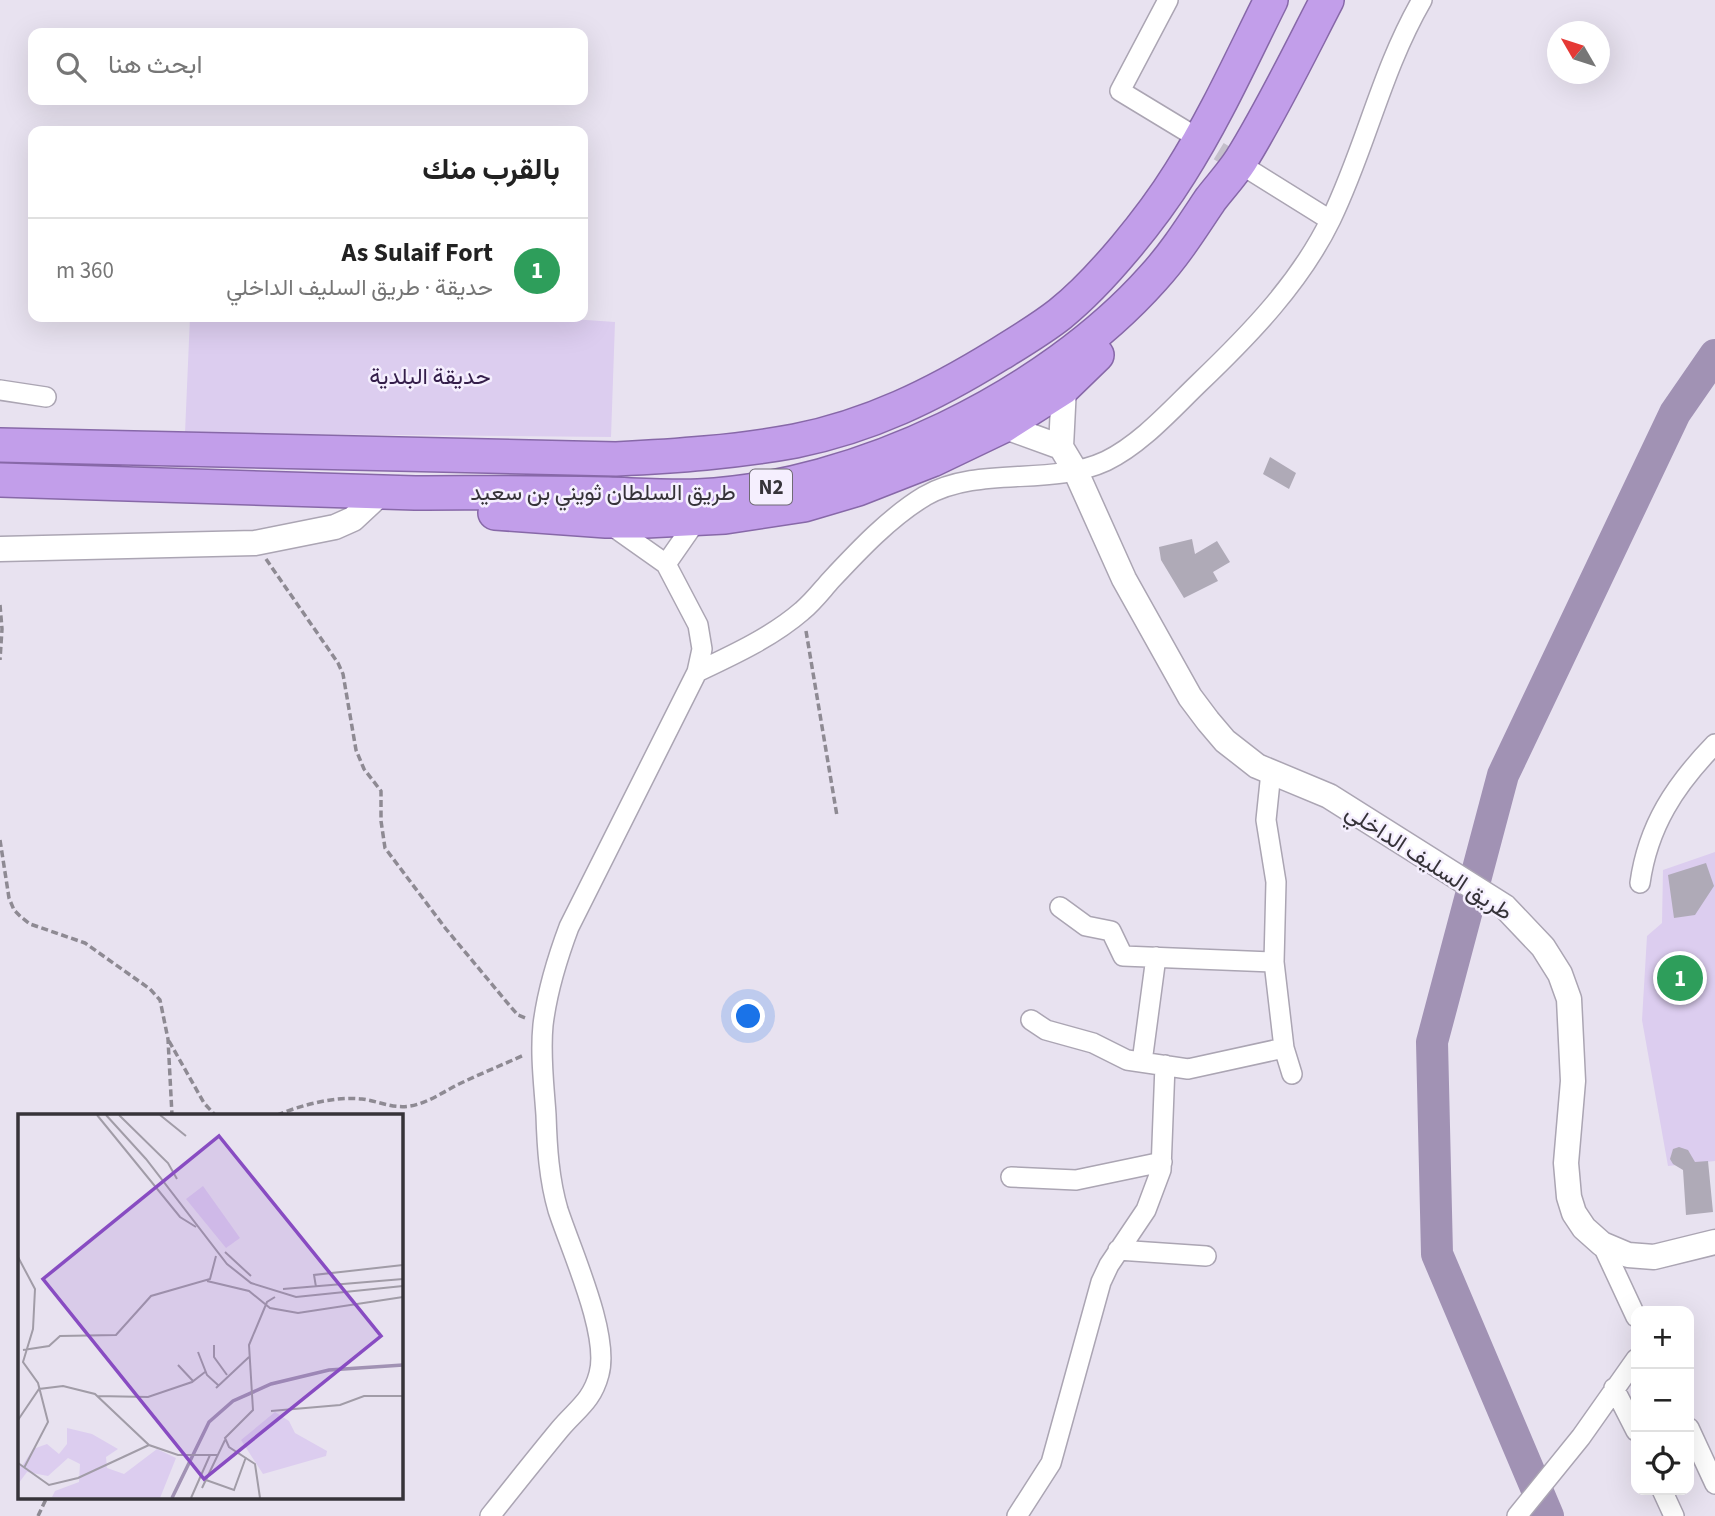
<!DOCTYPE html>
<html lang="ar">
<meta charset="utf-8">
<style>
body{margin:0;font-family:"Source Sans 3",Vazirmatn,sans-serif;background:#f6f6f6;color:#222;direction:rtl}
.controls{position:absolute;right:21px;bottom:21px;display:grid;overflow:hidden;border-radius:14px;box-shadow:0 7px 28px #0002}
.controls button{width:63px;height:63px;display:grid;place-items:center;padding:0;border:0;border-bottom:2px solid #e0e0e0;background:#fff;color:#222;font:35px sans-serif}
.compass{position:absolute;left:1547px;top:21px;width:63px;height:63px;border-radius:50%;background:#fff;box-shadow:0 7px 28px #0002;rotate:309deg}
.you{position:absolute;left:749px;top:1017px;width:24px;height:24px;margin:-18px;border:5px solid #fff;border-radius:50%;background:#1a73e8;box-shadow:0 0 0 10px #1a73e833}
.badge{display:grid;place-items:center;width:46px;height:46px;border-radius:50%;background:#884cc2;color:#fff;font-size:23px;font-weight:700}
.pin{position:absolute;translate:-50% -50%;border:4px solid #fff;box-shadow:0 2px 7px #0006}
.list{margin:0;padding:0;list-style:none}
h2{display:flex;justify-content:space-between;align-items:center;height:91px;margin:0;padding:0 28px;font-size:30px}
h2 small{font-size:23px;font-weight:400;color:#767676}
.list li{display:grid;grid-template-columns:46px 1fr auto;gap:21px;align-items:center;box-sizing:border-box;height:105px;padding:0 28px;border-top:2px solid #e0e0e0}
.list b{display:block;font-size:26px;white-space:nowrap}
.list p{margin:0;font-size:23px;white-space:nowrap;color:#767676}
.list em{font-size:23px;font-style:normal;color:#767676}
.icon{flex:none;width:38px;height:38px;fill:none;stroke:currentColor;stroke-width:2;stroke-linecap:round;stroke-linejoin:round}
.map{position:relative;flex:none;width:1715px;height:1516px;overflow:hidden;direction:ltr}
.search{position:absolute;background:#fff;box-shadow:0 7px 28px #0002;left:28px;top:28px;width:560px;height:77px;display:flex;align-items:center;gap:18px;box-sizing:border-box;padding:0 24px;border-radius:14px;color:#767676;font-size:26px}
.panel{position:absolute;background:#fff;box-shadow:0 7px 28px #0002;left:28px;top:126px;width:560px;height:196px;border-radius:14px;direction:rtl}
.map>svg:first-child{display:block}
.green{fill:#dccdef}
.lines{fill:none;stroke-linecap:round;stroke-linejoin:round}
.river{stroke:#a192b4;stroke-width:32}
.building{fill:#afaab7}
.minor-tunnel{stroke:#c4bfcb;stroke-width:19;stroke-dasharray:19 10;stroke-linecap:butt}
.minor-casing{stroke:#aba5b3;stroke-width:22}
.tertiary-casing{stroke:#aba5b3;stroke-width:27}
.trunk-casing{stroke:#8768a8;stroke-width:36}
.path{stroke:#8e8a93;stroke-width:3.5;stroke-dasharray:7 3.5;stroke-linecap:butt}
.minor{stroke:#fff;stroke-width:19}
.tertiary{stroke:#fff;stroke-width:24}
.trunk{stroke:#c29eea;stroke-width:33}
.labels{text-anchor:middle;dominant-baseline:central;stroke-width:5;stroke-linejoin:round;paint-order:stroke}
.shield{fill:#f5effe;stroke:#6f6b74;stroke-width:2}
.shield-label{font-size:21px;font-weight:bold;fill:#363339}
.park-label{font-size:23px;fill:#341e4a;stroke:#f5effe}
.street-label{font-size:23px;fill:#363339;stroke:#f5effe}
.inset-river{fill:none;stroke:#a192b4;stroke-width:3.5}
.inset-road{fill:none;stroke:#a19ca7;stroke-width:2}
.view{fill:#884cc2;fill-opacity:0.15;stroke:#884cc2;stroke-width:3.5}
.inset-edge{fill:none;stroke:#363339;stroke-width:3.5}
</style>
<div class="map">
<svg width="1715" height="1516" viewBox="0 0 1715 1516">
<rect width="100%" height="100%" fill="#e8e2f0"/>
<path class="green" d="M190,317H543L615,322L611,437L185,433Z
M1715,852V1161L1668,1166L1642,1020L1647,936L1662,923L1663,870Z"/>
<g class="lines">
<path class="river" d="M1548,1516L1437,1254L1432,1042L1503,775L1675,413L1715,355"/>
</g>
<path class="building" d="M1270,457L1296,473L1289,489L1263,474Z
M1192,539L1195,554L1217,541L1230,562L1213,572L1218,581L1184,598L1161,560L1159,547Z
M1706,863L1714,886L1695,915L1674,918L1668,875Z
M1679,1147L1688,1150L1695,1162L1708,1161L1713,1212L1686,1215L1683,1170L1673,1164L1670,1159L1673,1149Z"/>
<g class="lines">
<path class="minor-tunnel" d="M1194,136L1246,168"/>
<g class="minor-casing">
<path id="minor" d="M1168,0L1120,91L1186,131
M1253,172L1330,220
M0,390L46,397
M666,564L698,518
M697,672C733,655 772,637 802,611C813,602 822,590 831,580C859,550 890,517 925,496C980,465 1050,487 1106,461C1141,444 1171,410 1199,383C1249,335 1300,283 1331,219C1366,147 1381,71 1422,0
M1271,772L1266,820L1276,882L1274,962L1284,1048L1292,1074
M1640,883C1648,826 1675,785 1715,744
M1060,907L1086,926L1111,931L1123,956L1274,962
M1031,1020L1046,1030L1093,1043L1127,1060L1188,1069L1284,1048
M1142,1062L1156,957
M1011,1177L1076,1180L1162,1162
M1602,1244L1636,1317
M1118,1250L1206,1256
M1614,1388L1636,1431
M1689,1428L1715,1484
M1662,1490L1674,1516
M490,1516C513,1487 536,1458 560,1429C577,1409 592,1401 599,1374C610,1335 571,1250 558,1210C549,1179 547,1147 546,1115C544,1085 540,1055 543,1025C547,992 557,959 569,927L697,672L702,649L698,625L666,564L608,523
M1017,1516L1051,1463L1101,1282L1109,1265L1146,1210L1161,1170L1165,1065
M1517,1516L1581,1437L1636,1359"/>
</g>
<g class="tertiary-casing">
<path id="tertiary" d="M1064,387L1061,447L1076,472L1124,579L1190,697L1208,721L1225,741L1257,766L1329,796L1505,907L1543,947L1560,974L1569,999L1573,1081L1566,1163L1569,1197L1574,1213L1584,1228L1602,1244L1628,1255L1654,1257L1715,1242
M1003,426L1061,447
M0,549L255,543L335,527L353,519L383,491"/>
</g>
<g class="trunk-casing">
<path id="trunk" d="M0,445L616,459C676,456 735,452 795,441C870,426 933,395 998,355C1019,342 1041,329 1060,314C1101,281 1152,218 1180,173C1215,118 1242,58 1271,0
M0,480L415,493C479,492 543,493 608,494C638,495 668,497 698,496C857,489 1048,396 1153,278C1175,254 1192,227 1210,200C1220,187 1232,174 1241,160C1272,110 1300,52 1327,0
M495,513L606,521H646L725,517L804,505L858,489L932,460L1003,426L1064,387L1097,355"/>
</g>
<path class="path" d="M266,559L338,663L343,674L356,750L364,769L381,791V821L385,848L446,929L510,1006L518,1015L528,1019
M0,605L2,629L0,660
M806,631L837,816
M0,840L9,898L14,910L21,917L30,924L85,943L150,989L160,1000L168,1039L172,1115
M169,1041L204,1103L215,1115
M277,1115C302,1105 334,1096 362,1099C378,1101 393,1109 410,1106C428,1103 443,1092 459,1084C480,1074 502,1065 524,1055
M38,1516L47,1497"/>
<use href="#minor" class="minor"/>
<use href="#tertiary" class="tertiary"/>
<use href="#trunk" class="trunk"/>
</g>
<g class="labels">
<rect class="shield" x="750" y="469.5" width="42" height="35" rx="5"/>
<g class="shield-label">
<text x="771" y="487">N2</text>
</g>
<g class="park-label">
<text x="430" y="376">حديقة البلدية</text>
</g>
<g class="street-label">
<text x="603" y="492">طريق السلطان ثويني بن سعيد</text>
<text transform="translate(1429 862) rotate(33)">طريق السليف الداخلي</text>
</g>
</g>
<g transform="translate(18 1114)">
<rect width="385" height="385" fill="#e8e2f0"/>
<path d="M185,72L222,124L208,134L168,85ZM257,298L271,307L277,319L309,337L308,342L245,360L223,326ZM49,314L74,320L100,335L88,343L89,354L106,360L139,335L158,344L142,384L34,383L37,377L61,368L62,350L50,344L30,362L9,358L0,370V350L4,352L15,335L29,330L41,340L49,330Z" fill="#dccdef"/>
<path class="inset-river" d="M154,384L191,308L215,287L253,270L311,256L385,251"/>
<path class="inset-road" d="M79,1L162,103L178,113M88,1L128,45L209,150L233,169L278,183L385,172M101,1L150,49L159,65M142,1L168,22M207,138L233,162M0,143L17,175L15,215L5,248L20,269L30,308L6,354M189,167L231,177L252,194L280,199L385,183M298,173L296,161L385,151M265,175L385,165M196,231V243L209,261M5,236L31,232L42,222L98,221L133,182L192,165L198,142M180,238L189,261L200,271M160,251L175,267M198,274L231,243M79,282L130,283L174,268L187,258M253,297L322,291L346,282H385M0,306L21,275L45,272L77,280L131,331L160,341H200M0,349L31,371L60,364L131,331M188,366L216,376L228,343M184,374L207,326M173,384L192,341M242,384L237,350L211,333L207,324L235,296L231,231L249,188L257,183"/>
<path class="view" d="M201,22L363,222L186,365L25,165Z"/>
<rect width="385" height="385" class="inset-edge"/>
</g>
</svg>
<div class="controls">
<button>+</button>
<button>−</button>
<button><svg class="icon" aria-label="locate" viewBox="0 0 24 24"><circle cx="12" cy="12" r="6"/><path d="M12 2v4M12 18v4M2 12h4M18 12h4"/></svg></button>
</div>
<svg class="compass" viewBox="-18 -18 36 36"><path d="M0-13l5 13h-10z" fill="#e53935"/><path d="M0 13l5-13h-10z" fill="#767676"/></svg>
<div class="you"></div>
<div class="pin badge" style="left:1680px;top:978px;background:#2e9e5b">1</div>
<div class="search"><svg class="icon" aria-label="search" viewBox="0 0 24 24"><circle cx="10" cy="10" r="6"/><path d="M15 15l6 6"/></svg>ابحث هنا</div>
<section class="panel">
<h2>بالقرب منك<small></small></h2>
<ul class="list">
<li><span class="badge" style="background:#2e9e5b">1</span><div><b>As Sulaif Fort</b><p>حديقة · طريق السليف الداخلي</p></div><em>360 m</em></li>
</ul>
</section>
</div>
